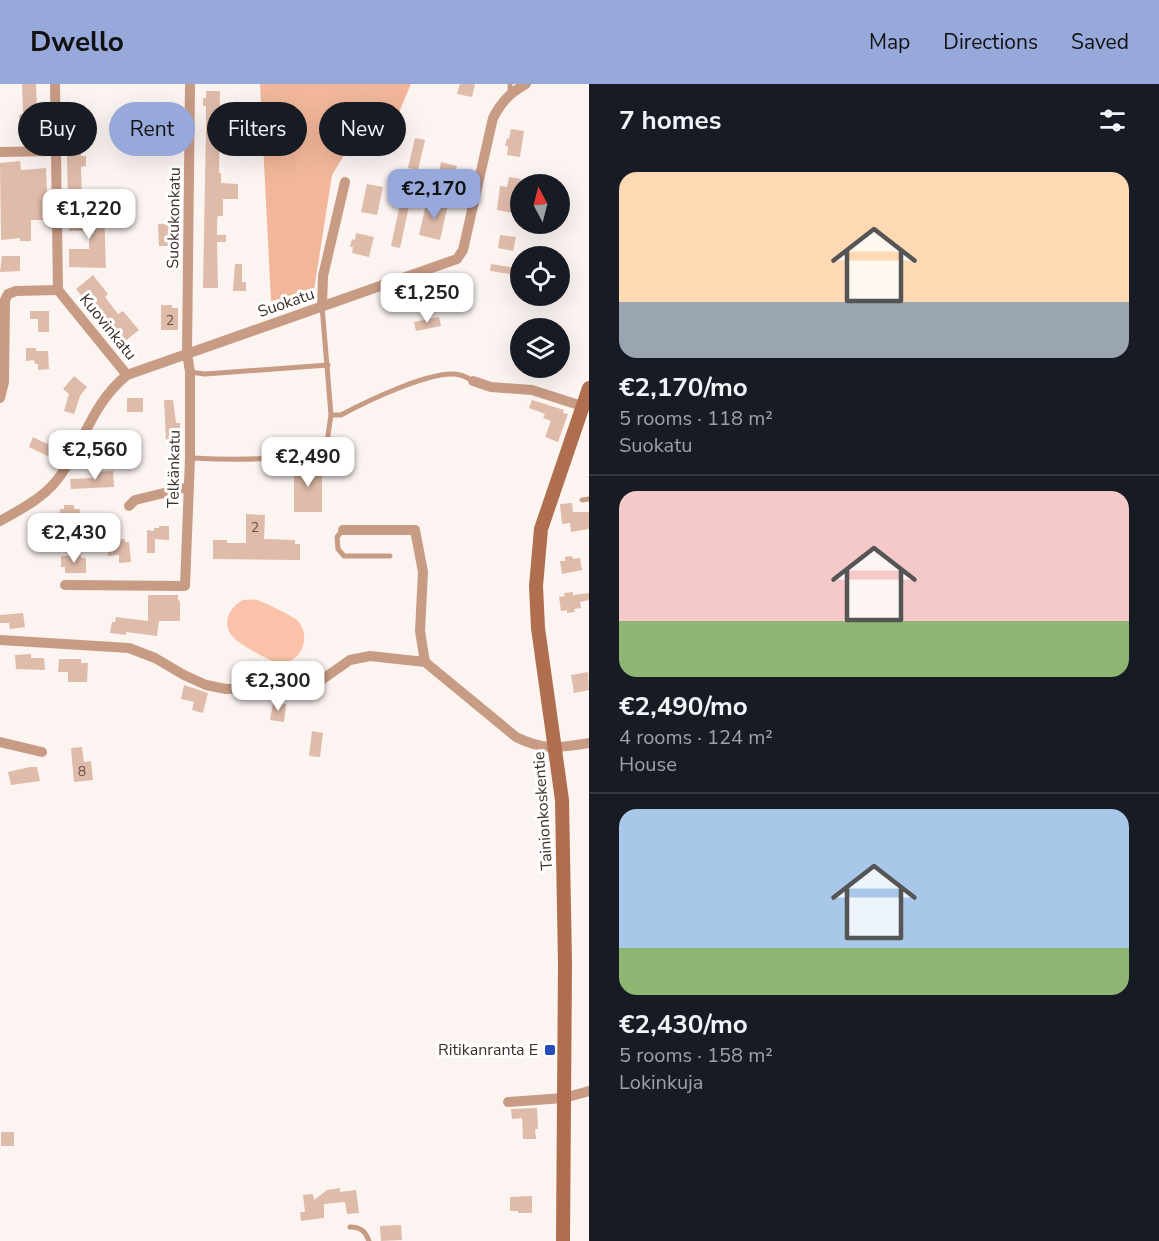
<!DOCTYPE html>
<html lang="en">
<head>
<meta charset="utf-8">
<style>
  body { margin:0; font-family:"Nunito Sans",sans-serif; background:#20242c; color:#f1f3f6; height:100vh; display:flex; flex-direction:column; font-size:22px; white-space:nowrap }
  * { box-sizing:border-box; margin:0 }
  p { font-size:20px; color:#9ea1a6 }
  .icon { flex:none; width:33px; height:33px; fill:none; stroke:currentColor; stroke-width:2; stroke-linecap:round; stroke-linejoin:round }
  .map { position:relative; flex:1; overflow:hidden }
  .details { display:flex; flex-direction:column; background:#171b24; width:570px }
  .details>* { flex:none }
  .banner { position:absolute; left:18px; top:18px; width:480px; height:54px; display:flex; gap:12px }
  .needle { width:39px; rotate:353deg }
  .controls { position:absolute; left:510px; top:90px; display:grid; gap:12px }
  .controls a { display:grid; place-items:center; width:60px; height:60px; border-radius:50%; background:#171b24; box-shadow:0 6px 24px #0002; font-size:30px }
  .price { position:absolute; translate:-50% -51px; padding:0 14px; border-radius:12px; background:#fff; color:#222; font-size:20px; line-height:39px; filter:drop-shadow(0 2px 3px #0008) }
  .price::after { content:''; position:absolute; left:50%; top:36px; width:18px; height:14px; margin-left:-9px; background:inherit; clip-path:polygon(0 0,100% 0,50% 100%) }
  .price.current { background:#97a8db; color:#111 }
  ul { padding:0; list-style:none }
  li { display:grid; align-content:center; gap:12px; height:318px; padding:0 30px }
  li+li { border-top:2px solid #363941 }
  li span { display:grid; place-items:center; height:186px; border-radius:18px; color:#555 }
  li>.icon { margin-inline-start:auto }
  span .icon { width:108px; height:108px; fill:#fffc; stroke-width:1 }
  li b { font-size:26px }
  h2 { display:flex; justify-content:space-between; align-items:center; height:72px; padding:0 30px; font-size:26px }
  .chip { padding:0 21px; border-radius:27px; background:#171b24; box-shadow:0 6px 24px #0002; font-size:21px; line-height:54px }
  .chip.current { background:#97a8db; color:#111 }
  header { display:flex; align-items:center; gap:36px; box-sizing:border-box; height:84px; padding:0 30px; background:#97a8db; color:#111 }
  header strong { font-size:28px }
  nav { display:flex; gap:33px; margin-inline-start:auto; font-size:21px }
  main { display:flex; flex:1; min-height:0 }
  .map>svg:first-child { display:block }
  .green { fill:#fac3a9 }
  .forest { fill:#f2b79a }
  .building { fill:#dfbbaa }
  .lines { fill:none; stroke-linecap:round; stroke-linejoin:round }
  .lane { stroke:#c89b85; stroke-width:5 }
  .street { stroke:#c89b85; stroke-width:10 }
  .secondary { stroke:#af6e4d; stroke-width:14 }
  .poi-dot { fill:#284cbb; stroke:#fff; stroke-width:2 }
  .labels { text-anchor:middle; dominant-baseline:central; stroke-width:6; stroke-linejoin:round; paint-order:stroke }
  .number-label { font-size:14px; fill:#665248 }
  .street-label { font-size:16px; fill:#3d2f28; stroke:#fff }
  .poi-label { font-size:16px; fill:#3d2f28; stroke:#fff; text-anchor:end }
</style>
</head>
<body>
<header>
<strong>Dwello</strong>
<nav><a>Map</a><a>Directions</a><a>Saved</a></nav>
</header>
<main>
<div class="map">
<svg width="589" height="1157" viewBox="0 0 589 1157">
  <rect width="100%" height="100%" fill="#fcf4f1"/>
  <path class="green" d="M 243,516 C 248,516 252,515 257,516 C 264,518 293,532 298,537 C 310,551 304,574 286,578 C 283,579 280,579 277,579 C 270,577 237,559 233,553 C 221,540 229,523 243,516 Z"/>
  <path class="forest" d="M 260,0 L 411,0 L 388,54 L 347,66 L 332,91 L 314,206 L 271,217 Z"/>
  <g class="building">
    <path d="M 22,0 L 36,0 L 38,55 L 23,56 L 23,44 L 20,44 L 19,31 L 23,30 Z"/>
    <path d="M 460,0 L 475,0 L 472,13 L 457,10 Z"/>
    <path d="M 206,7 L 220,7 L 219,89 L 221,89 L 221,99 L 238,100 L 238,115 L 223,115 L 223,132 L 218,132 L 217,136 L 217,151 L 226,151 L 226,158 L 217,158 L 218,204 L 203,204 L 206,43 L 206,22 L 203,22 L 203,14 L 206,14 Z"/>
    <path d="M 66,21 L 84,21 L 85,44 L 88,44 L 88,57 L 80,57 L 81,72 L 86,72 L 86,82 L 81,83 L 82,113 L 68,113 L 66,38 L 64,38 L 64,30 L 66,30 Z"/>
    <path d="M 511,45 L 524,47 L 520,73 L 507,71 L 508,62 L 505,62 L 507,54 L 509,55 Z"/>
    <path d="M 415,54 L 425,56 L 418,86 L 408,84 Z"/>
    <path d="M 20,77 L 21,86 L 46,84 L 48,136 L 31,136 L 31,157 L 20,157 L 20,154 L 1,156 L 0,79 Z"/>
    <path d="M 441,78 L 457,82 L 453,97 L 438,93 Z"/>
    <path d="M 509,93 L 521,95 L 520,103 L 517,102 L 512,129 L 497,126 L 500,102 L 507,103 Z"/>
    <path d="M 367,100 L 383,103 L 377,131 L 361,128 Z"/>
    <path d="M 402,111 L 411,113 L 400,164 L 391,162 Z"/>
    <path d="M 427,116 L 448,121 L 440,156 L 419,151 Z"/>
    <path d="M 104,126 L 106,184 L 69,183 L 69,165 L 89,165 L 89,147 L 69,147 L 68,130 L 88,130 L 88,127 Z"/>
    <path d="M 158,140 L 171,140 L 173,162 L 159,162 Z"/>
    <path d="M 356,149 L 374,153 L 369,173 L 352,169 L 353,163 L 350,163 L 352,155 L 355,156 Z"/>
    <path d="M 500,151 L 516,153 L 513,167 L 498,164 Z"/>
    <path d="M 2,172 L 20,172 L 20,187 L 0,188 Z"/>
    <path d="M 235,180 L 242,180 L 242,198 L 246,198 L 246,207 L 233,207 Z"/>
    <path d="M 491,180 L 517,184 L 516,191 L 490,187 Z"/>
    <path d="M 460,190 L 461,207 L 438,209 L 437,203 L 431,204 L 430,196 L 437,196 L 436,191 Z"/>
    <path d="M 93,191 L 108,210 L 105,213 L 118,230 L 123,227 L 139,246 L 124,258 L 102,230 L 99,233 L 76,205 Z"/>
    <path d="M 161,221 L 172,221 L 172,224 L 178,224 L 178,246 L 161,246 Z"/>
    <path d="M 30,227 L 49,227 L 49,248 L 38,248 L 38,235 L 30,235 Z"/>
    <path d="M 439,233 L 441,242 L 416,247 L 414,238 Z"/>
    <path d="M 26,264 L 36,264 L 36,267 L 48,267 L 49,285 L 38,286 L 38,280 L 35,280 L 34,276 L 26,277 Z"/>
    <path d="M 74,292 L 87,303 L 80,312 L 74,330 L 64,327 L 69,310 L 63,305 Z"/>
    <rect x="127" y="314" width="16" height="14"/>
    <path d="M 164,316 L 173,316 L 176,339 L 180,339 L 180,356 L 166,356 Z"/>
    <path d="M 532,316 L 564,326 L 563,329 L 568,330 L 558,358 L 545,353 L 551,337 L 543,334 L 545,330 L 529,324 Z"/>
    <path d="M 54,347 L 65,353 L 54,375 L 29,363 L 33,353 L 47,360 Z"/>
    <rect x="294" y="380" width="28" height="48"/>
    <path d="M 113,387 L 114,403 L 71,405 L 70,395 L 93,394 L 93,388 Z"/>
    <path d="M 572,419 L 573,428 L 589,428 L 589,445 L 571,448 L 570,439 L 562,440 L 560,420 Z"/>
    <path d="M 64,421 L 74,421 L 74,425 L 80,425 L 79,440 L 59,437 L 60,425 L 64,425 Z"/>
    <path d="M 246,430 L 265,431 L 264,455 L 295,456 L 295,460 L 300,460 L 300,476 L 213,475 L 213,456 L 227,456 L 227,459 L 246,459 Z"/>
    <path d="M 159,442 L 169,442 L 169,456 L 155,455 L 155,469 L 147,469 L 147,446 L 154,447 L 154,444 L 159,444 Z"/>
    <path d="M 125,455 L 125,458 L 129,458 L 131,478 L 119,479 L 119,471 L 108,472 L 108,456 Z"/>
    <path d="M 61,472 L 81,472 L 81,474 L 86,474 L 86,489 L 65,489 L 65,483 L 61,483 Z"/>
    <path d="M 572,472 L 573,475 L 580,474 L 582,486 L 562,490 L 560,477 L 565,477 L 565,473 Z"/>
    <path d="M 573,508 L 573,511 L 589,509 L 589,516 L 580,518 L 581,524 L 574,525 L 575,528 L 567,529 L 567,526 L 561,527 L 559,513 L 565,512 L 564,509 Z"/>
    <path d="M 148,511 L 178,511 L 178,516 L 180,517 L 180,537 L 159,537 L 157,552 L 126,548 L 126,551 L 110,549 L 112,538 L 115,538 L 116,533 L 148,537 Z"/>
    <path d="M 23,529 L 25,543 L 10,545 L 9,539 L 0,539 L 0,531 Z"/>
    <path d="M 31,570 L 31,574 L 44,574 L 45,586 L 16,585 L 15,571 Z"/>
    <path d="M 59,575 L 81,575 L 81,579 L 88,579 L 87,598 L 68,598 L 68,588 L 58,588 Z"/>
    <path d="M 588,588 L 589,606 L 574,609 L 571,591 Z"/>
    <path d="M 184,601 L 208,609 L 203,629 L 192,626 L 194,618 L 181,615 Z"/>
    <path d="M 273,618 L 286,620 L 284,638 L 270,636 Z"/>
    <path d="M 312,647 L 323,649 L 320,673 L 309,672 Z"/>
    <path d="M 82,663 L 84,678 L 91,677 L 93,696 L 74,698 L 71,664 Z"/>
    <path d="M 30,683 L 37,683 L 40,697 L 11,701 L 8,688 Z"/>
    <path d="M 537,1024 L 538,1045 L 535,1045 L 536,1055 L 523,1055 L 522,1034 L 512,1035 L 511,1025 Z"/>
    <rect x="1" y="1048" width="13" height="14"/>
    <path d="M 340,1104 L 340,1108 L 356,1106 L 359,1129 L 347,1130 L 345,1118 L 324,1120 L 324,1134 L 301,1137 L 300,1128 L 305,1128 L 303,1111 L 313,1110 L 314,1116 L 327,1106 Z"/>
    <path d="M 532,1112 L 532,1129 L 518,1129 L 518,1127 L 510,1127 L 510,1113 Z"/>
    <path d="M 401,1141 L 402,1156 L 381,1157 L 380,1142 Z"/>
  </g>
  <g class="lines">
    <g class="lane">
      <path d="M 510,10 L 510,0"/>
      <path d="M 409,192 L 421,212"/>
      <path d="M 190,288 L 205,290 L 328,281"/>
      <path d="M 331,331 L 341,331 C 365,318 435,284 460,291 C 465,292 469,295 473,297"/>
      <path d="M 190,374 C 233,376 289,379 327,358 L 331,331 L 322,222"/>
      <path d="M 582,416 L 589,415"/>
      <path d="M 343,446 L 337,453 L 338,465 L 344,472 L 390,472"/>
      <path d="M 350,1143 C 361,1143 365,1147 369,1157"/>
    </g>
    <g class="street">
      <path d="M 55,0 L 58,206 L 127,291"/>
      <path d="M 0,68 L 56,67"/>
      <path d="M 322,222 L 323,192 L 345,98"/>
      <path d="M 473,297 L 491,303 L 532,306 L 582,322"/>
      <path d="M 0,314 L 4,298 L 5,216 L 8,210 L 16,207 L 58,206"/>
      <path d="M 129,422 L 135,416 L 189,403"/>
      <path d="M 0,437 C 20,426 43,414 57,396 C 84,361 91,320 127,291 L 457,175 L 463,166 L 493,34 C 502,17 510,9 526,0"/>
      <path d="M 343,446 L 415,446 L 423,488 L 420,547 L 425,578"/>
      <path d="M 65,501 L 185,502 L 190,374 L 190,288 L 187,269 L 190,0"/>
      <path d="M 0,556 L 129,564 L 155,574 L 184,591 L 206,601 L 226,605 L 303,602 L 320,597 L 350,576 L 370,572 L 425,578 L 516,653 C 544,667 559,664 589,659"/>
      <path d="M 0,658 L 42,668"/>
      <path d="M 508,1018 L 564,1014 L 589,1007"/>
    </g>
    <path class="secondary" d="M 563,1157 L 565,879 L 562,716 L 538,544 L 536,502 L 541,445 L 589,304"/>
  </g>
  <rect class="poi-dot" x="544" y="960" width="12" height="12" rx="3"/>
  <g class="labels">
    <g class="number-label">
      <text x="170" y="236">2</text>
      <text x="255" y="443">2</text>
      <text x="82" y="687">8</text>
    </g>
    <g class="street-label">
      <text transform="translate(174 134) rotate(-89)">Suokukonkatu</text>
      <text transform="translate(286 219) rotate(-19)">Suokatu</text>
      <text transform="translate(108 243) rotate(51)">Kuovinkatu</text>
      <text transform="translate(174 385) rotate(-89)">Telkänkatu</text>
      <text transform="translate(543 727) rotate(-94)">Tainionkoskentie</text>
    </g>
    <g class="poi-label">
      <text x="538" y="966">Ritikanranta E</text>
    </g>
  </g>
</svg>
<div class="controls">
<a><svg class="needle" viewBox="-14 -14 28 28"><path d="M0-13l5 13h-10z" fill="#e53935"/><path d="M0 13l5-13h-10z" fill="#9ea1a6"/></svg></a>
<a><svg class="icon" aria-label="locate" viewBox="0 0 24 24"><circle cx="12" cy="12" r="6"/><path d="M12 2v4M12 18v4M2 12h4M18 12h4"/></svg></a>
<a><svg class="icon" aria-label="layers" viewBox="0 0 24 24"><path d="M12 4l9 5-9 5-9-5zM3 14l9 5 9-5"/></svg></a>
</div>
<b class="price current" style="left:434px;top:136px">€2,170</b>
<b class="price" style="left:89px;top:156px">€1,220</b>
<b class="price" style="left:427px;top:240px">€1,250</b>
<b class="price" style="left:95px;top:397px">€2,560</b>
<b class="price" style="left:308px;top:404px">€2,490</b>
<b class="price" style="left:74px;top:480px">€2,430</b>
<b class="price" style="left:278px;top:628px">€2,300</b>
<div class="banner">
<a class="chip">Buy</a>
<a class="chip current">Rent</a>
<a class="chip">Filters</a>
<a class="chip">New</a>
</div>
</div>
<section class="details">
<h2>7 homes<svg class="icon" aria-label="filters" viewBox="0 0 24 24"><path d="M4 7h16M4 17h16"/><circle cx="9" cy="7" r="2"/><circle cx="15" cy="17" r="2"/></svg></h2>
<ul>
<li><span style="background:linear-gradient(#ffd9b3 70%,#9aa5b1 0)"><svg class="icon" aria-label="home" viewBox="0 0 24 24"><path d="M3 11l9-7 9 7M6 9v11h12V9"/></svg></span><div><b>€2,170/mo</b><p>5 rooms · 118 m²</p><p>Suokatu</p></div></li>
<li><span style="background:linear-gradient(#f6c9c9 70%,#8fb573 0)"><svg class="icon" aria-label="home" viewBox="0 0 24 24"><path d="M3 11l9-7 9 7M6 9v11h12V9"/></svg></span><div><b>€2,490/mo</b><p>4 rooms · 124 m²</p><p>House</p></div></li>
<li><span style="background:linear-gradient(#a9c7e8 75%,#8fb573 0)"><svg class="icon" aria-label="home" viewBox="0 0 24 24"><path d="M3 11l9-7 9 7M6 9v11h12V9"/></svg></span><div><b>€2,430/mo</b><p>5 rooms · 158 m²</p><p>Lokinkuja</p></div></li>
</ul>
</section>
</main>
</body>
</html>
